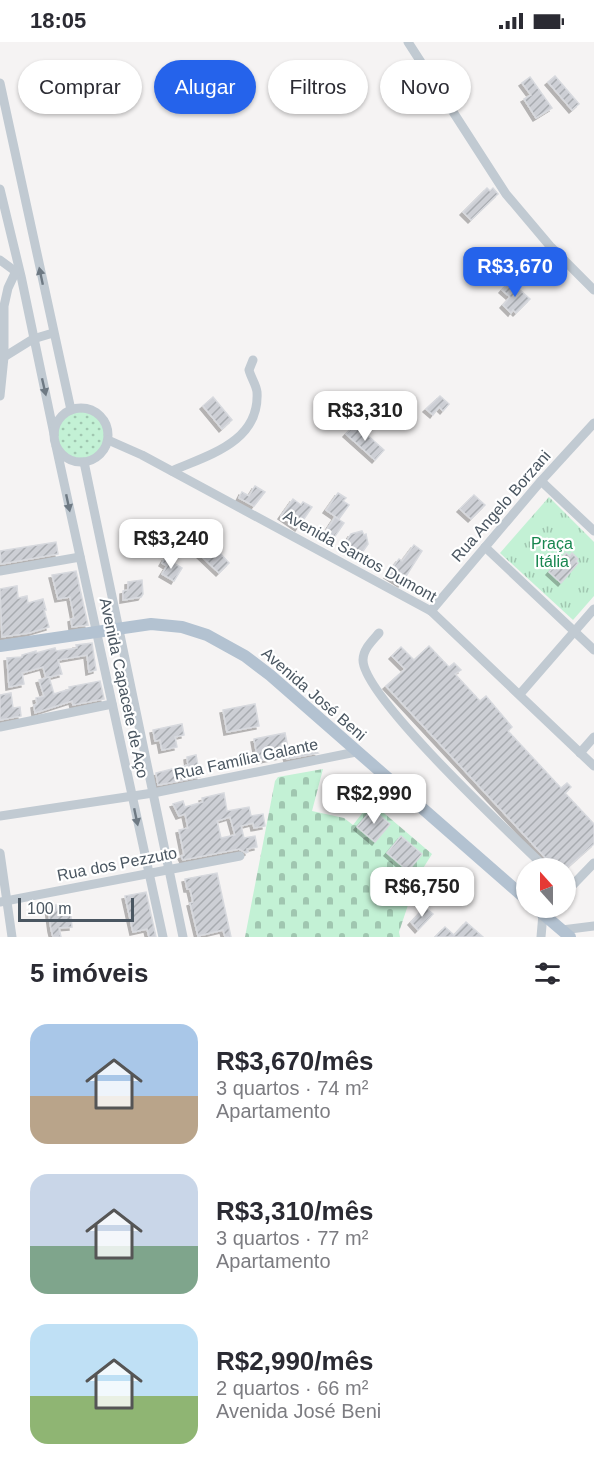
<!DOCTYPE html>
<html lang="pt">
<head>
<meta charset="utf-8">
<style>
  body { margin:0; font-family:Helvetica,sans-serif; background:#f2f2f3; color:#2b2b33; height:100vh; display:flex; flex-direction:column; font-size:22px; white-space:nowrap }
  * { box-sizing:border-box; margin:0 }
  p { font-size:20px; color:#7c7c81 }
  .icon { flex:none; width:33px; height:33px; fill:none; stroke:currentColor; stroke-width:2; stroke-linecap:round; stroke-linejoin:round }
  .map { position:relative; height:895px; overflow:hidden }
  .panel { display:flex; flex-direction:column; background:#fff; flex:1 }
  .panel>* { flex:none }
  .hud { position:absolute; left:18px; top:18px; width:558px; height:54px; display:flex; gap:12px }
  .needle { width:39px; rotate:339deg }
  .buttons { position:absolute; left:516px; top:816px; display:grid; gap:12px }
  .buttons a { display:grid; place-items:center; width:60px; height:60px; border-radius:50%; background:#fff; box-shadow:0 2px 4px #0004; font-size:30px }
  .scale { position:absolute; left:18px; bottom:15px; width:116px; box-sizing:border-box; padding-left:6px; border:3px solid #4a5661; border-top:0; font-size:16px; line-height:21px; white-space:nowrap; color:#4a5661; -webkit-text-stroke:4px #fff; paint-order:stroke }
  .price { position:absolute; translate:-50% -51px; padding:0 14px; border-radius:12px; background:#fff; color:#222; font-size:20px; line-height:39px; filter:drop-shadow(0 2px 3px #0008) }
  .price::after { content:''; position:absolute; left:50%; top:36px; width:18px; height:14px; margin-left:-9px; background:inherit; clip-path:polygon(0 0,100% 0,50% 100%) }
  .price.active { background:#2563eb; color:#fff }
  ul { padding:0; list-style:none }
  li { display:flex; align-items:center; gap:18px; height:150px; padding:0 30px }
  li span { display:grid; place-items:center; flex:none; width:168px; height:120px; border-radius:18px; color:#555 }
  li>.icon { margin-inline-start:auto }
  span .icon { width:72px; height:72px; fill:#fffc; stroke-width:1 }
  li b { font-size:26px }
  h2 { display:flex; justify-content:space-between; align-items:center; height:72px; padding:0 30px; font-size:26px }
  .pill { padding:0 21px; border-radius:27px; background:#fff; box-shadow:0 2px 4px #0004; font-size:21px; line-height:54px }
  .pill.active { background:#2563eb; color:#fff }
  .status { display:flex; justify-content:space-between; align-items:center; height:42px; padding:0 30px; background:#fff; direction:ltr }
  .status svg { height:16px; fill:currentColor }
  .map>svg:first-child { display:block }
  .grass { fill:url(#grass-dots) }
  .cemetery { fill:url(#cemetery-stones) }
  .park { fill:url(#park-tufts) }
  .building { fill:url(#building-hatch); stroke:#d7d9de; stroke-width:1.5; fill-rule:evenodd; filter:url(#shadow) }
  .lines { fill:none; stroke-linecap:round; stroke-linejoin:round }
  .minor { stroke:#c1cad2; stroke-width:9 }
  .major { stroke:#b3c2d1; stroke-width:12 }
  .oneway { fill:#6e7983 }
  .labels { text-anchor:middle; dominant-baseline:central; stroke-width:4.5; stroke-linejoin:round; paint-order:stroke }
  .street-label { font-size:16px; fill:#4a5661; stroke:#fff }
  .park-label { font-size:16px; fill:#17864f; stroke:#fff }
</style>
</head>
<body>
<div class="status"><b>18:05</b><svg viewBox="0 0 49 12"><path d="M0 12V9h3v3zM5 12V6h3v6zM10 12V3h3v9zM15 12V0h3v12zM26 1h20v11H26zM47 4h2v5h-2z"/></svg></div>
<div class="map">
<svg width="594" height="895" viewBox="0 0 594 895">
  <defs>
    <pattern id="grass-dots" width="8" height="8" patternUnits="userSpaceOnUse" patternTransform="scale(1.5)"><rect width="8" height="8" fill="#c3f1d5"/><path d="M2 2h.1M6 6h.1" fill="none" stroke="#a0c6b0" stroke-width="1.8" stroke-linecap="round"/></pattern>
    <pattern id="cemetery-stones" width="16" height="16" patternUnits="userSpaceOnUse" patternTransform="scale(1.5)"><rect width="16" height="16" fill="#c3f1d5"/><path d="M2 7V4a2 2 0 0 1 4 0v3zM10 15v-3a2 2 0 0 1 4 0v3z" fill="#a0c6b0"/></pattern>
    <pattern id="park-tufts" width="24" height="20" patternUnits="userSpaceOnUse" patternTransform="scale(1.5)"><rect width="24" height="20" fill="#c3f1d5"/><path d="M3 7l-1-3M5 7V3M7 7l1-3M15 17l-1-3M17 17v-4M19 17l1-3" fill="none" stroke="#a0c6b0"/></pattern>
    <pattern id="building-hatch" width="6" height="6" patternUnits="userSpaceOnUse" patternTransform="scale(1.5)"><rect width="6" height="6" fill="#cdcfd5"/><path d="M-1 1l2-2M0 6l6-6M5 7l2-2" fill="none" stroke="#a8abb0"/></pattern>
    <filter id="shadow"><feDropShadow dx="-3" dy="3" stdDeviation="0" flood-color="#0004"/></filter>
  </defs>
  <rect width="100%" height="100%" fill="#f5f3f3"/>
  <circle class="grass" cx="81" cy="393" r="24"/>
  <path class="cemetery" d="M 323,727 L 312,769 L 344,776 L 353,783 L 371,760 L 432,812 L 417,836 L 399,890 L 400,895 L 245,895 L 275,739 L 278,735 Z"/>
  <path class="park" d="M 549,455 L 594,500 L 594,554 L 573,578 L 500,511 Z"/>
  <g class="building">
    <path d="M 555,34 L 579,62 L 572,68 L 548,40 Z"/>
    <path d="M 530,35 L 552,66 L 536,76 L 524,57 L 531,53 L 522,41 Z"/>
    <path d="M 487,146 L 490,149 L 493,146 L 498,152 L 471,178 L 463,170 Z"/>
    <path d="M 510,239 L 530,257 L 516,271 L 513,268 L 511,271 L 503,263 L 510,255 L 502,248 Z"/>
    <path d="M 440,354 L 449,362 L 443,369 L 439,365 L 433,373 L 426,367 Z"/>
    <path d="M 213,355 L 232,378 L 222,387 L 203,364 Z"/>
    <path d="M 355,382 L 384,408 L 375,418 L 346,392 Z"/>
    <path d="M 255,444 L 265,450 L 254,464 L 239,456 L 242,450 L 249,454 Z"/>
    <path d="M 338,451 L 346,456 L 343,459 L 349,463 L 339,477 L 326,468 Z"/>
    <path d="M 474,453 L 485,463 L 471,477 L 460,467 Z"/>
    <path d="M 293,457 L 301,463 L 303,460 L 312,465 L 298,486 L 281,474 Z"/>
    <path d="M 335,475 L 344,481 L 331,500 L 322,495 Z"/>
    <path d="M 362,489 L 364,493 L 366,492 L 368,502 L 359,515 L 343,505 L 351,492 Z"/>
    <path d="M 209,499 L 229,521 L 219,531 L 198,511 Z"/>
    <path d="M 56,500 L 58,512 L 1,522 L 0,509 Z"/>
    <path d="M 414,503 L 422,509 L 401,542 L 387,533 L 399,517 L 402,519 Z"/>
    <path d="M 566,511 L 570,514 L 572,511 L 578,517 L 576,519 L 578,521 L 561,541 L 549,530 Z"/>
    <path d="M 165,516 L 182,526 L 174,539 L 162,532 L 167,524 L 162,521 Z"/>
    <path d="M 76,529 L 88,583 L 72,585 L 71,577 L 74,576 L 70,555 L 58,557 L 52,533 Z"/>
    <path d="M 142,538 L 143,552 L 141,555 L 123,558 L 123,549 L 128,548 L 128,540 Z"/>
    <path d="M 17,544 L 18,556 L 27,554 L 28,561 L 43,557 L 46,568 L 44,568 L 49,585 L 29,591 L 2,595 L 0,547 Z"/>
    <path d="M 92,601 L 96,628 L 89,630 L 87,613 L 58,618 L 62,632 L 46,636 L 43,625 L 22,631 L 24,642 L 9,645 L 7,616 L 22,615 L 22,613 L 36,609 L 36,611 L 55,606 L 56,609 L 77,606 L 76,603 Z"/>
    <path d="M 429,604 L 449,625 L 454,621 L 461,628 L 455,632 L 480,659 L 486,654 L 512,685 L 508,689 L 561,746 L 567,741 L 571,745 L 565,751 L 594,782 L 594,802 L 567,826 L 555,826 L 386,644 L 405,627 L 392,614 L 401,605 L 414,618 Z"/>
    <path d="M 49,635 L 54,652 L 70,647 L 69,645 L 100,639 L 104,657 L 73,663 L 72,659 L 35,671 L 34,663 L 37,662 L 36,656 L 44,654 L 39,638 Z"/>
    <path d="M 11,651 L 13,666 L 20,665 L 21,674 L 0,678 L 0,653 Z"/>
    <path d="M 255,662 L 259,684 L 227,690 L 223,668 Z"/>
    <path d="M 182,682 L 184,693 L 175,695 L 177,705 L 162,708 L 160,698 L 155,699 L 153,688 Z"/>
    <path d="M 285,691 L 289,711 L 312,706 L 318,711 L 287,717 L 286,713 L 258,719 L 254,697 Z"/>
    <path d="M 196,713 L 200,735 L 158,743 L 156,731 L 188,723 L 187,715 Z"/>
    <path d="M 346,744 L 351,744 L 354,750 L 340,767 L 332,760 Z"/>
    <path d="M 224,751 L 227,769 L 249,765 L 251,774 L 263,772 L 265,784 L 254,786 L 253,781 L 241,784 L 244,796 L 255,794 L 257,805 L 247,807 L 248,810 L 246,811 L 239,807 L 183,818 L 181,814 L 184,813 L 179,788 L 188,786 L 185,772 L 179,774 L 173,762 L 183,759 L 185,765 L 203,760 L 202,756 ZM 230,775 L 235,793 L 221,796 L 217,779 Z"/>
    <path d="M 372,767 L 390,782 L 375,800 L 357,785 Z"/>
    <path d="M 401,794 L 422,812 L 408,829 L 387,811 Z"/>
    <path d="M 217,831 L 231,895 L 225,895 L 223,888 L 198,894 L 190,861 L 193,860 L 190,847 L 187,847 L 185,837 Z"/>
    <path d="M 146,850 L 156,895 L 149,895 L 147,887 L 133,890 L 125,854 Z"/>
    <path d="M 56,863 L 57,867 L 70,866 L 72,885 L 59,886 L 61,895 L 53,895 L 51,887 L 48,865 Z"/>
    <path d="M 425,865 L 433,872 L 418,888 L 411,880 Z"/>
    <path d="M 466,880 L 483,895 L 435,895 L 445,885 L 454,893 Z"/>
  </g>
  <g class="lines">
    <g class="minor">
      <path d="M 408,0 L 506,152 L 550,204 L 594,248"/>
      <path d="M 0,41 L 71,368"/>
      <path d="M 0,147 L 21,234 L 54,392"/>
      <path d="M 0,218 L 19,232"/>
      <path d="M 4,315 L 33,297 L 53,291"/>
      <path d="M 0,354 L 4,315 L 4,264 L 8,246 L 16,229"/>
      <circle cx="81" cy="393" r="27"/>
      <path d="M 108,398 L 142,413 L 431,569 L 594,724"/>
      <path d="M 56,404 L 163,895"/>
      <path d="M 84,420 L 183,895"/>
      <path d="M 172,429 C 208,413 260,400 257,350 C 256,342 251,336 249,328 L 253,318"/>
      <path d="M 541,439 L 594,489"/>
      <path d="M 485,505 L 594,608"/>
      <path d="M 0,529 L 80,515"/>
      <path d="M 431,569 L 541,439 L 594,381"/>
      <path d="M 379,591 C 373,598 363,607 363,618 C 363,655 513,794 546,826"/>
      <path d="M 520,652 L 594,567"/>
      <path d="M 0,685 L 112,662"/>
      <path d="M 580,711 L 594,695"/>
      <path d="M 0,774 L 153,751 L 356,710"/>
      <path d="M 0,811 L 12,895"/>
      <path d="M 566,850 L 594,821"/>
      <path d="M 0,860 L 240,814"/>
      <path d="M 562,888 L 594,884"/>
      <path d="M 541,895 L 543,872 L 549,866"/>
    </g>
    <g class="major">
      <path d="M 0,604 L 151,582 L 182,585 L 207,593 L 245,614 L 270,633 L 526,857"/>
      <path d="M 536,866 L 570,895"/>
    </g>
  </g>
  <defs><path id="oneway-solid" d="M-6-.8H1V-3.2L6.5 0L1 3.2V.8H-6Z" transform="scale(1.5)"/></defs>
  <g class="oneway">
    <use href="#oneway-solid" transform="translate(41 234) rotate(-102)"/>
    <use href="#oneway-solid" transform="translate(44 345) rotate(77)"/>
    <use href="#oneway-solid" transform="translate(68 461) rotate(78)"/>
    <use href="#oneway-solid" transform="translate(136 775) rotate(78)"/>
  </g>
  <g class="labels">
    <g class="street-label">
      <text transform="translate(501 464) rotate(-49)">Rua Angelo Borzani</text>
      <text transform="translate(360 514) rotate(29)">Avenida Santos Dumont</text>
      <text transform="translate(124 646) rotate(78)">Avenida Capacete de Aço</text>
      <text transform="translate(314 652) rotate(41)">Avenida José Beni</text>
      <text transform="translate(246 717) rotate(-12)">Rua Família Galante</text>
      <text transform="translate(117 822) rotate(-11)">Rua dos Pezzuto</text>
    </g>
    <g class="park-label">
      <text x="552" y="501">Praça<tspan x="552" dy="18">Itália</tspan></text>
    </g>
  </g>
</svg>
<div class="buttons">
<a><svg class="needle" viewBox="-14 -14 28 28"><path d="M0-13l5 13h-10z" fill="#e53935"/><path d="M0 13l5-13h-10z" fill="#7c7c81"/></svg></a>
</div>
<div class="scale">100 m</div>
<b class="price active" style="left:515px;top:256px">R$3,670</b>
<b class="price" style="left:365px;top:400px">R$3,310</b>
<b class="price" style="left:171px;top:528px">R$3,240</b>
<b class="price" style="left:374px;top:783px">R$2,990</b>
<b class="price" style="left:422px;top:876px">R$6,750</b>
<div class="hud">
<a class="pill">Comprar</a>
<a class="pill active">Alugar</a>
<a class="pill">Filtros</a>
<a class="pill">Novo</a>
</div>
</div>
<section class="panel">
<h2>5 imóveis<svg class="icon" aria-label="filters" viewBox="0 0 24 24"><path d="M4 7h16M4 17h16"/><circle cx="9" cy="7" r="2"/><circle cx="15" cy="17" r="2"/></svg></h2>
<ul>
<li><span style="background:linear-gradient(#a9c7e8 60%,#b9a48a 0)"><svg class="icon" aria-label="home" viewBox="0 0 24 24"><path d="M3 11l9-7 9 7M6 9v11h12V9"/></svg></span><div><b>R$3,670/mês</b><p>3 quartos · 74 m²</p><p>Apartamento</p></div></li>
<li><span style="background:linear-gradient(#c9d6e8 60%,#7fa58c 0)"><svg class="icon" aria-label="home" viewBox="0 0 24 24"><path d="M3 11l9-7 9 7M6 9v11h12V9"/></svg></span><div><b>R$3,310/mês</b><p>3 quartos · 77 m²</p><p>Apartamento</p></div></li>
<li><span style="background:linear-gradient(#bfe0f5 60%,#8fb573 0)"><svg class="icon" aria-label="home" viewBox="0 0 24 24"><path d="M3 11l9-7 9 7M6 9v11h12V9"/></svg></span><div><b>R$2,990/mês</b><p>2 quartos · 66 m²</p><p>Avenida José Beni</p></div></li>
</ul>
</section>
</body>
</html>
